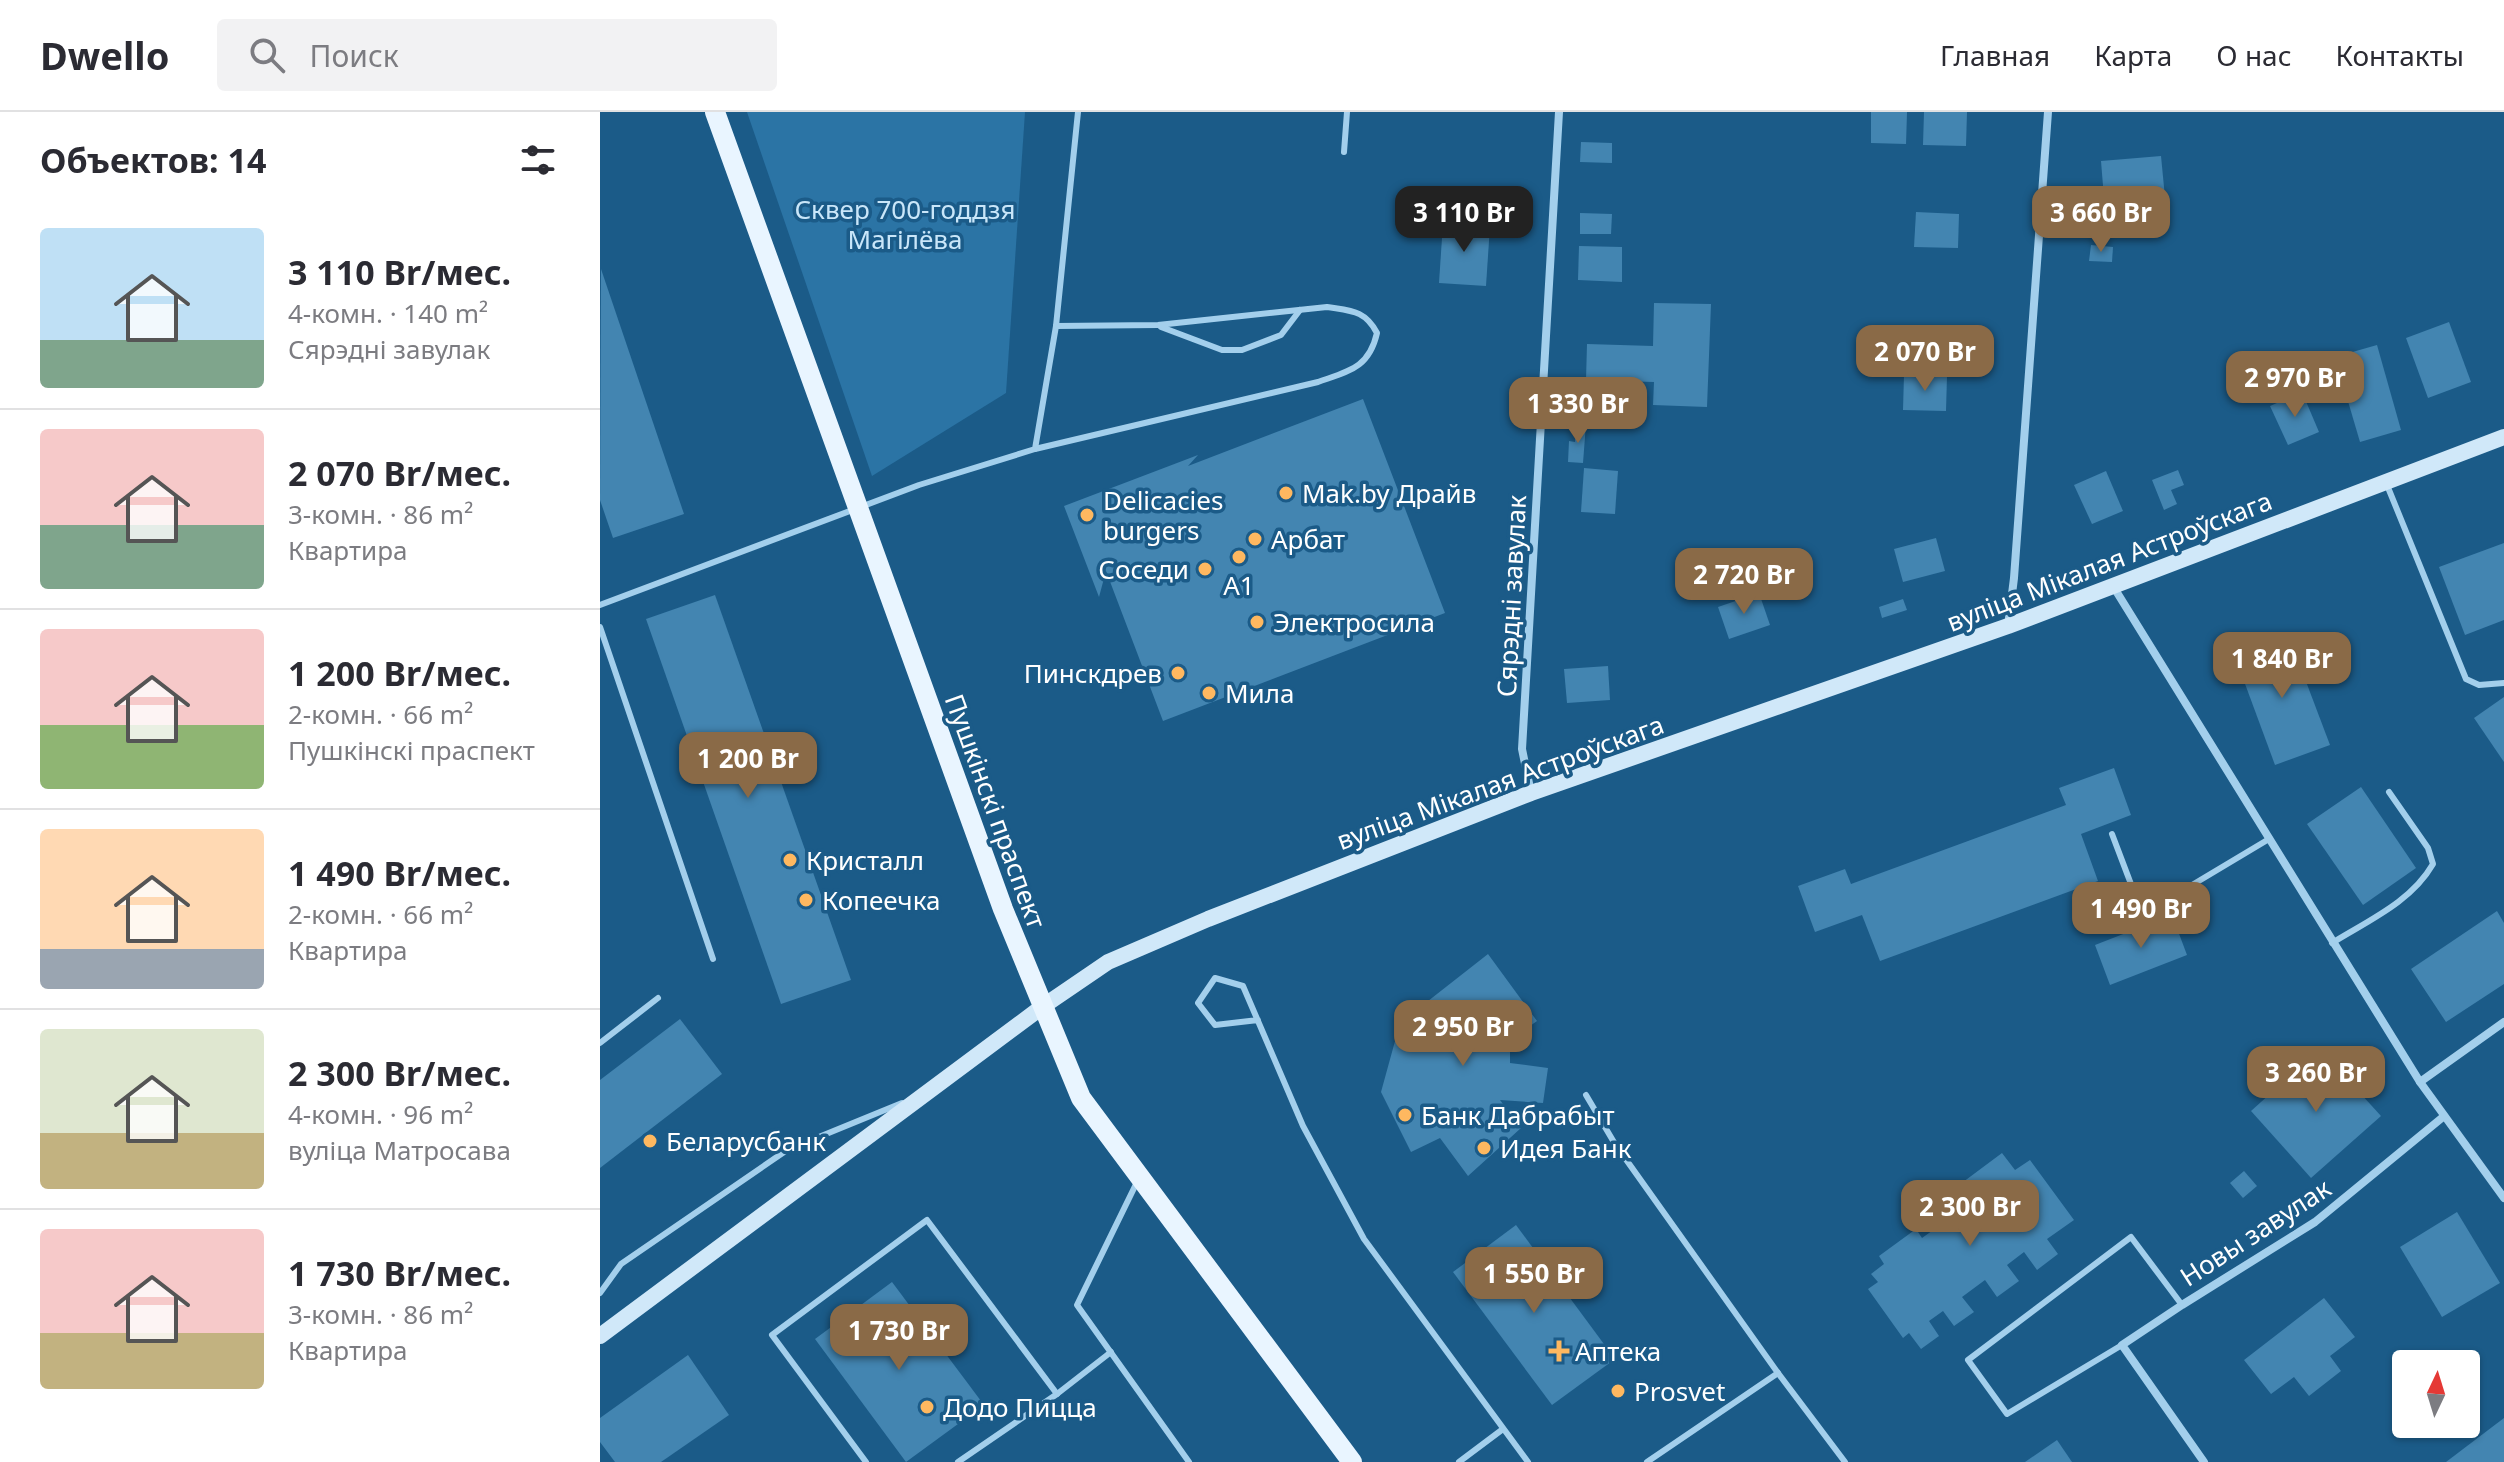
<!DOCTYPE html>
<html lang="ru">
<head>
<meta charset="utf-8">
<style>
  body { margin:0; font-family:"Noto Sans",sans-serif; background:#f2f2f3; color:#2b2b33; height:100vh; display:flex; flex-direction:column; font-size:30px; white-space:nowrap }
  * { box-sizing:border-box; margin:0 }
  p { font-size:26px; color:#7c7c81 }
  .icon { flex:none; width:44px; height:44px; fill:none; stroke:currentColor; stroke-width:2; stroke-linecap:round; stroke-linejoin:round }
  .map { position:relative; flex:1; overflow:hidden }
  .panel { display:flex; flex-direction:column; background:#fff; width:600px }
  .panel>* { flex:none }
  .needle { width:52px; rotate:4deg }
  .buttons { position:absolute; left:1792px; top:1238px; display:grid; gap:16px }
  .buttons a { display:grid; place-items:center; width:88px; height:88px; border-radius:8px; background:#fff; box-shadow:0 2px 6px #0004; font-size:40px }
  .price { position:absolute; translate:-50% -68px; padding:0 18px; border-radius:16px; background:#8a6a47; color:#fff; font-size:26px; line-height:52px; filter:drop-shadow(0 2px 4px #0008) }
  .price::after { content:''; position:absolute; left:50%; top:48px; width:24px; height:18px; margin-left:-12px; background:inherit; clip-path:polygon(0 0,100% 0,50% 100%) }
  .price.on { background:#222; color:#fff }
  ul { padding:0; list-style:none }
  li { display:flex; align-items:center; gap:24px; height:200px; padding:0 40px }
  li+li { border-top:2px solid #e1e1e2 }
  li span { display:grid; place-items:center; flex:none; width:224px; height:160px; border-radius:8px; color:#555 }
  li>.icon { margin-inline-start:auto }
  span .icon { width:96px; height:96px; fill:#fffc; stroke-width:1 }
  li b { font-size:34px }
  h2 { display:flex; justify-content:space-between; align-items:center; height:96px; padding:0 40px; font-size:34px }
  header { display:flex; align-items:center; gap:48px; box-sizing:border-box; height:112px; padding:0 40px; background:#fff; border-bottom:2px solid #e1e1e2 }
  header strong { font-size:38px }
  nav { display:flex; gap:44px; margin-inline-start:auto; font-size:28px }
  .search { width:560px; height:72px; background:#f2f2f3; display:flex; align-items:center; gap:20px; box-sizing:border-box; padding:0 28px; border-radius:8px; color:#7c7c81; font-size:30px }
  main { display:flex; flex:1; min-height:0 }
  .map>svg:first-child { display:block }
  .green { fill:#2b74a5 }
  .building { fill:#4385b1 }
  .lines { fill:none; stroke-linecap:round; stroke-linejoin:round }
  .service { stroke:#a3cfec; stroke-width:6 }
  .minor { stroke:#a3cfec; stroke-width:8 }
  .secondary { stroke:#d0e8f9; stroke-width:16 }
  .primary { stroke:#e9f5ff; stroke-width:20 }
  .poi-dot { fill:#feb860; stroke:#1b5b88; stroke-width:3 }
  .labels { text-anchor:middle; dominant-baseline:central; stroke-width:7; stroke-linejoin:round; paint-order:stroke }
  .park-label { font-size:26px; fill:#c9e6f9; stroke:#1b5b88 }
  .poi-label { font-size:26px; fill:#fff; stroke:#1b5b88; text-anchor:start }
  .street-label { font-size:26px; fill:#fff; stroke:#1b5b88 }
</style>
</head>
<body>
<header>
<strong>Dwello</strong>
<div class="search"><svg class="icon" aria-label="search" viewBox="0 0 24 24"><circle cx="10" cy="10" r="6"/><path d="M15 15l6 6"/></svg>Поиск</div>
<nav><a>Главная</a><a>Карта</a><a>О нас</a><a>Контакты</a></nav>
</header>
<main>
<section class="panel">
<h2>Объектов: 14<svg class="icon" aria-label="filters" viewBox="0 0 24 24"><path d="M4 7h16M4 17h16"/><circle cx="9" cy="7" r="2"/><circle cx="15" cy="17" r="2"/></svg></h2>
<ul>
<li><span style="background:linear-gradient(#bfe0f5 70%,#7fa58c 0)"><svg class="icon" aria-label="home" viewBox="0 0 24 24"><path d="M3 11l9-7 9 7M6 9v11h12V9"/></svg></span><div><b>3 110 Br/мес.</b><p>4-комн. · 140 m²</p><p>Сярэдні завулак</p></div></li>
<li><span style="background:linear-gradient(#f6c9c9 60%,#7fa58c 0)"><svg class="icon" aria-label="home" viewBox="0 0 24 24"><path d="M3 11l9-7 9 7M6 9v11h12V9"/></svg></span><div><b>2 070 Br/мес.</b><p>3-комн. · 86 m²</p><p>Квартира</p></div></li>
<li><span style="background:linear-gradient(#f6c9c9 60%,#8fb573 0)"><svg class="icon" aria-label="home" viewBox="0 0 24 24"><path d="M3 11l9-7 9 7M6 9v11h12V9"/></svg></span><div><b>1 200 Br/мес.</b><p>2-комн. · 66 m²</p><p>Пушкінскі праспект</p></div></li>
<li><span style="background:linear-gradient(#ffd9b3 75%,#9aa5b1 0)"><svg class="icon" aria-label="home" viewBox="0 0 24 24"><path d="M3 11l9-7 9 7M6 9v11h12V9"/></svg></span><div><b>1 490 Br/мес.</b><p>2-комн. · 66 m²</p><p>Квартира</p></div></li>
<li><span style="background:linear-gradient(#dfe7d0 65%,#c2b280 0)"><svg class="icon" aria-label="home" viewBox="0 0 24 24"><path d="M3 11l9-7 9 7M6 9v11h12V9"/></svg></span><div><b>2 300 Br/мес.</b><p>4-комн. · 96 m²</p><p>вуліца Матросава</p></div></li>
<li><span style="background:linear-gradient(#f6c9c9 65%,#c2b280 0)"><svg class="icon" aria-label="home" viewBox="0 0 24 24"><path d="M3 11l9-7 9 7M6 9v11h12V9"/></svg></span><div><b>1 730 Br/мес.</b><p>3-комн. · 86 m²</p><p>Квартира</p></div></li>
</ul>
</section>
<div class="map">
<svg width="1904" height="1350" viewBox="0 0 1904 1350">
  <rect width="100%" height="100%" fill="#1b5b88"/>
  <path class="green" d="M 147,0 L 425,0 L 406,281 L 272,364 Z"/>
  <g class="building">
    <path d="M 1271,0 L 1307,0 L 1306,32 L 1271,31 Z"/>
    <path d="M 1324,0 L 1367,0 L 1366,34 L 1323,33 Z"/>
    <path d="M 981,30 L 1012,31 L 1012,51 L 980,50 Z"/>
    <path d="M 1561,44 L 1567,106 L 1506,111 L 1501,49 Z"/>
    <path d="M 1316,100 L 1359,102 L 1358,136 L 1314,135 Z"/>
    <path d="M 980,101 L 1012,102 L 1011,122 L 980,122 Z"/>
    <path d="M 843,111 L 890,114 L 886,174 L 839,171 Z"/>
    <path d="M 1491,133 L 1513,135 L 1512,150 L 1489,149 Z"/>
    <path d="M 979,134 L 1022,135 L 1022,170 L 978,168 Z"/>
    <path d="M 1,157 L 84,402 L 13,426 L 0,388 Z"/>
    <path d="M 1054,191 L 1111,192 L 1107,295 L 1053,293 L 1054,270 L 986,268 L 987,232 L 1053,234 Z"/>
    <path d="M 1849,210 L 1871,270 L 1828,286 L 1806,226 Z"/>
    <path d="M 1777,233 L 1801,318 L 1760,330 L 1735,245 Z"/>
    <path d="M 1304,263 L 1347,264 L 1346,299 L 1303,298 Z"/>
    <path d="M 1702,280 L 1719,320 L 1688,333 L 1670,294 Z"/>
    <path d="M 763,287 L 845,501 L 563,609 L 506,459 L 499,485 L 464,394 L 598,343 L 588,354 Z"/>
    <path d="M 976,311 L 986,312 L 983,351 L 968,350 L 969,329 L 975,330 Z"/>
    <path d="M 984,356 L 1018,359 L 1015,402 L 981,400 Z"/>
    <path d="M 1578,358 L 1584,373 L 1571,378 L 1577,392 L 1564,398 L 1552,368 Z"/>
    <path d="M 1506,359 L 1523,399 L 1492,412 L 1474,373 Z"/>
    <path d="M 1336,426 L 1345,459 L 1303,470 L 1294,437 Z"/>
    <path d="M 1904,431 L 1904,508 L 1865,523 L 1839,455 Z"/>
    <path d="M 1159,481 L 1170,513 L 1129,527 L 1118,495 Z"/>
    <path d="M 115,483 L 251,868 L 181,892 L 46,507 Z"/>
    <path d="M 1303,487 L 1307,498 L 1282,506 L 1279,495 Z"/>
    <path d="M 1688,522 L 1730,633 L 1675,653 L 1634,542 Z"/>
    <path d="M 1008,554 L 1010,588 L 967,591 L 964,557 Z"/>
    <path d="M 1904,585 L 1904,650 L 1874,606 Z"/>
    <path d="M 1514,656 L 1531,703 L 1481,722 L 1498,769 L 1280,849 L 1262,803 L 1215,820 L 1198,774 L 1245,757 L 1251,772 L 1466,693 L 1459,676 Z"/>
    <path d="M 1761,675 L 1816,756 L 1763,793 L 1707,712 Z"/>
    <path d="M 1897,799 L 1904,811 L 1904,872 L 1846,910 L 1811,857 Z"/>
    <path d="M 1572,803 L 1587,843 L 1510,873 L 1495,833 Z"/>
    <path d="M 888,842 L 937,909 L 910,928 L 910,951 L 948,956 L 943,991 L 900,988 L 921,1016 L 868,1064 L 840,1026 L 811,1040 L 781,980 L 800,911 Z"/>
    <path d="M 80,907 L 122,962 L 0,1056 L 0,968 Z"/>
    <path d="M 1720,937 L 1781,1004 L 1711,1066 L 1651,999 Z"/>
    <path d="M 1402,1041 L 1415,1058 L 1430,1048 L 1474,1108 L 1447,1127 L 1458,1142 L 1437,1158 L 1424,1140 L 1407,1153 L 1419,1169 L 1397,1185 L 1385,1168 L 1362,1185 L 1374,1200 L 1354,1214 L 1343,1199 L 1329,1209 L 1339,1224 L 1321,1237 L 1309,1221 L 1303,1226 L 1268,1177 L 1278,1170 L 1271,1162 L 1284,1152 L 1279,1144 L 1316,1117 L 1322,1126 L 1350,1106 L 1343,1096 L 1356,1086 L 1351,1079 Z"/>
    <path d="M 1644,1059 L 1657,1074 L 1643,1086 L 1630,1071 Z"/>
    <path d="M 1857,1100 L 1900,1171 L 1842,1205 L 1800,1135 Z"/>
    <path d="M 916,1113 L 1015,1247 L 952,1293 L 853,1160 Z"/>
    <path d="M 292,1170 L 384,1293 L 306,1350 L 215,1227 Z"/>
    <path d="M 1724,1186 L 1755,1225 L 1730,1244 L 1741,1259 L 1709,1284 L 1694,1265 L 1671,1282 L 1644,1248 Z"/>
    <path d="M 88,1243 L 129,1303 L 61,1350 L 15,1350 L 0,1330 L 0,1306 Z"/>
    <path d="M 1904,1306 L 1904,1350 L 1846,1350 Z"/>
    <path d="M 1457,1328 L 1472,1350 L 1425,1350 Z"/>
  </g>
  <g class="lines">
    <g class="service">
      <path d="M 744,40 L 747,0"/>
      <path d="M 561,215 L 622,238 L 642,238 L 681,223 L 700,198"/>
      <path d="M 435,337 L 718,270 C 749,259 769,256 777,221 C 765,198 751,199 727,195 L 558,213 L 456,214"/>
      <path d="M 1787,373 L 1866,567 L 1879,573 L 1904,571"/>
      <path d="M 0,493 L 319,373 L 435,337 L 456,214 L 478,0"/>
      <path d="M 0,515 L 113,847"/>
      <path d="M 1512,722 L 1534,780 L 1560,785 L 1577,782 L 1669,727"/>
      <path d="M 1732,831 C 1769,808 1811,790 1833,752 L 1828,736 L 1789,680"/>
      <path d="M 658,908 L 615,913 L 598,891 L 615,866 L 643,874 L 703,1014 L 764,1127 L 928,1350"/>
      <path d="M 0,931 L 58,886"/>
      <path d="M 986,983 L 1015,1032 L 1178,1261 L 1245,1350"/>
      <path d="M 538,1068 L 477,1193 L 589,1350"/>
      <path d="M 0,1181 L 21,1152 L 187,1038 L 302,991"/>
      <path d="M 1522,1233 L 1407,1302 L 1368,1248 L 1531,1125 L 1582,1193"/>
      <path d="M 266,1350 L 172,1223 L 327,1108 L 457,1282"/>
      <path d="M 358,1350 L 457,1282 L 511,1240"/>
      <path d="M 859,1350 L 903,1317"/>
      <path d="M 1047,1350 L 1178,1261"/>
    </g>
    <g class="minor">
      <path d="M 1513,474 L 1820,970 L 1904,1086"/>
      <path d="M 1408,514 L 1414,466 L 1448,0"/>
      <path d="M 931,681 L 922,637 L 959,0"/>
      <path d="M 1820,970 L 1904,910"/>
      <path d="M 1604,1350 L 1522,1233 L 1582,1193 L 1715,1110 L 1843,1005"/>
    </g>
    <path class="secondary" d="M 0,1224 L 442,895 L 508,850 L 608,807 L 931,681 L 1408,514 L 1904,325"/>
    <path class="primary" d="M 115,0 L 403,797 L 481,986 L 752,1350"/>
  </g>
  <g class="poi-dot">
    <circle cx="686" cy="381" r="8"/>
    <circle cx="487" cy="403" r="8"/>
    <circle cx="655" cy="427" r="8"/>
    <circle cx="639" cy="445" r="8"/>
    <circle cx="605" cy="457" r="8"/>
    <circle cx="657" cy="510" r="8"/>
    <circle cx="578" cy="561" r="8"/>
    <circle cx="609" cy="581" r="8"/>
    <circle cx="190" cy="748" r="8"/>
    <circle cx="206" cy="788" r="8"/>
    <circle cx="805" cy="1003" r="8"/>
    <circle cx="50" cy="1029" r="8"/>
    <circle cx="884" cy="1036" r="8"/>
    <path d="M955 1227h8v8h8v8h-8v8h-8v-8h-8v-8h8z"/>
    <circle cx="1018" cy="1279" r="8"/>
    <circle cx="327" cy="1295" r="8"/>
  </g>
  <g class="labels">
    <g class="park-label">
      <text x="305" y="97">Сквер 700-годдзя<tspan x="305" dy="30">Магілёва</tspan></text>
    </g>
    <g class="poi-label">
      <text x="702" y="381">Маk.by Драйв</text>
      <text x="503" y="388">Delicacies<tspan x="503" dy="30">burgers</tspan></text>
      <text x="671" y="427">Арбат</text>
      <text x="589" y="457" text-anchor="end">Соседи</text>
      <text x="639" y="473" text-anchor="middle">A1</text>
      <text x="673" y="510">Электросила</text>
      <text x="562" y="561" text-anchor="end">Пинскдрев</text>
      <text x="625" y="581">Мила</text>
      <text x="206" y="748">Кристалл</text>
      <text x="222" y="788">Копеечка</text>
      <text x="821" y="1003">Банк Дабрабыт</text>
      <text x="66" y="1029">Беларусбанк</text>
      <text x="900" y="1036">Идея Банк</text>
      <text x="975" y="1239">Аптека</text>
      <text x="1034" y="1279">Prosvet</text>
      <text x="343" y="1295">Додо Пицца</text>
    </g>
    <g class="street-label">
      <text transform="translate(1509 449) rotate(-21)">вуліца Мікалая Астроўскага</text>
      <text transform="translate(911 484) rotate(-87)">Сярэдні завулак</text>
      <text transform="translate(900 670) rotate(-20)">вуліца Мікалая Астроўскага</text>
      <text transform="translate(396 699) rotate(70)">Пушкінскі праспект</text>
      <text transform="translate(1655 1120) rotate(-33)">Новы завулак</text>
    </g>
  </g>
</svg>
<div class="buttons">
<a><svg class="needle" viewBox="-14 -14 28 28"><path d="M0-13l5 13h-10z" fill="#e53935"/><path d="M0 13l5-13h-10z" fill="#7c7c81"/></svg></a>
</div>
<b class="price on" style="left:864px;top:142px">3 110 Br</b>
<b class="price" style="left:1501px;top:142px">3 660 Br</b>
<b class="price" style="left:1325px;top:281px">2 070 Br</b>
<b class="price" style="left:1695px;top:307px">2 970 Br</b>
<b class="price" style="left:978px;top:333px">1 330 Br</b>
<b class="price" style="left:1144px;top:504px">2 720 Br</b>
<b class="price" style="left:1682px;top:588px">1 840 Br</b>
<b class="price" style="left:148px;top:688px">1 200 Br</b>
<b class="price" style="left:1541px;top:838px">1 490 Br</b>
<b class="price" style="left:863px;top:956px">2 950 Br</b>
<b class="price" style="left:1716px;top:1002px">3 260 Br</b>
<b class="price" style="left:1370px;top:1136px">2 300 Br</b>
<b class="price" style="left:934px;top:1203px">1 550 Br</b>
<b class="price" style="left:299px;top:1260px">1 730 Br</b>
</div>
</main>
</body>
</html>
